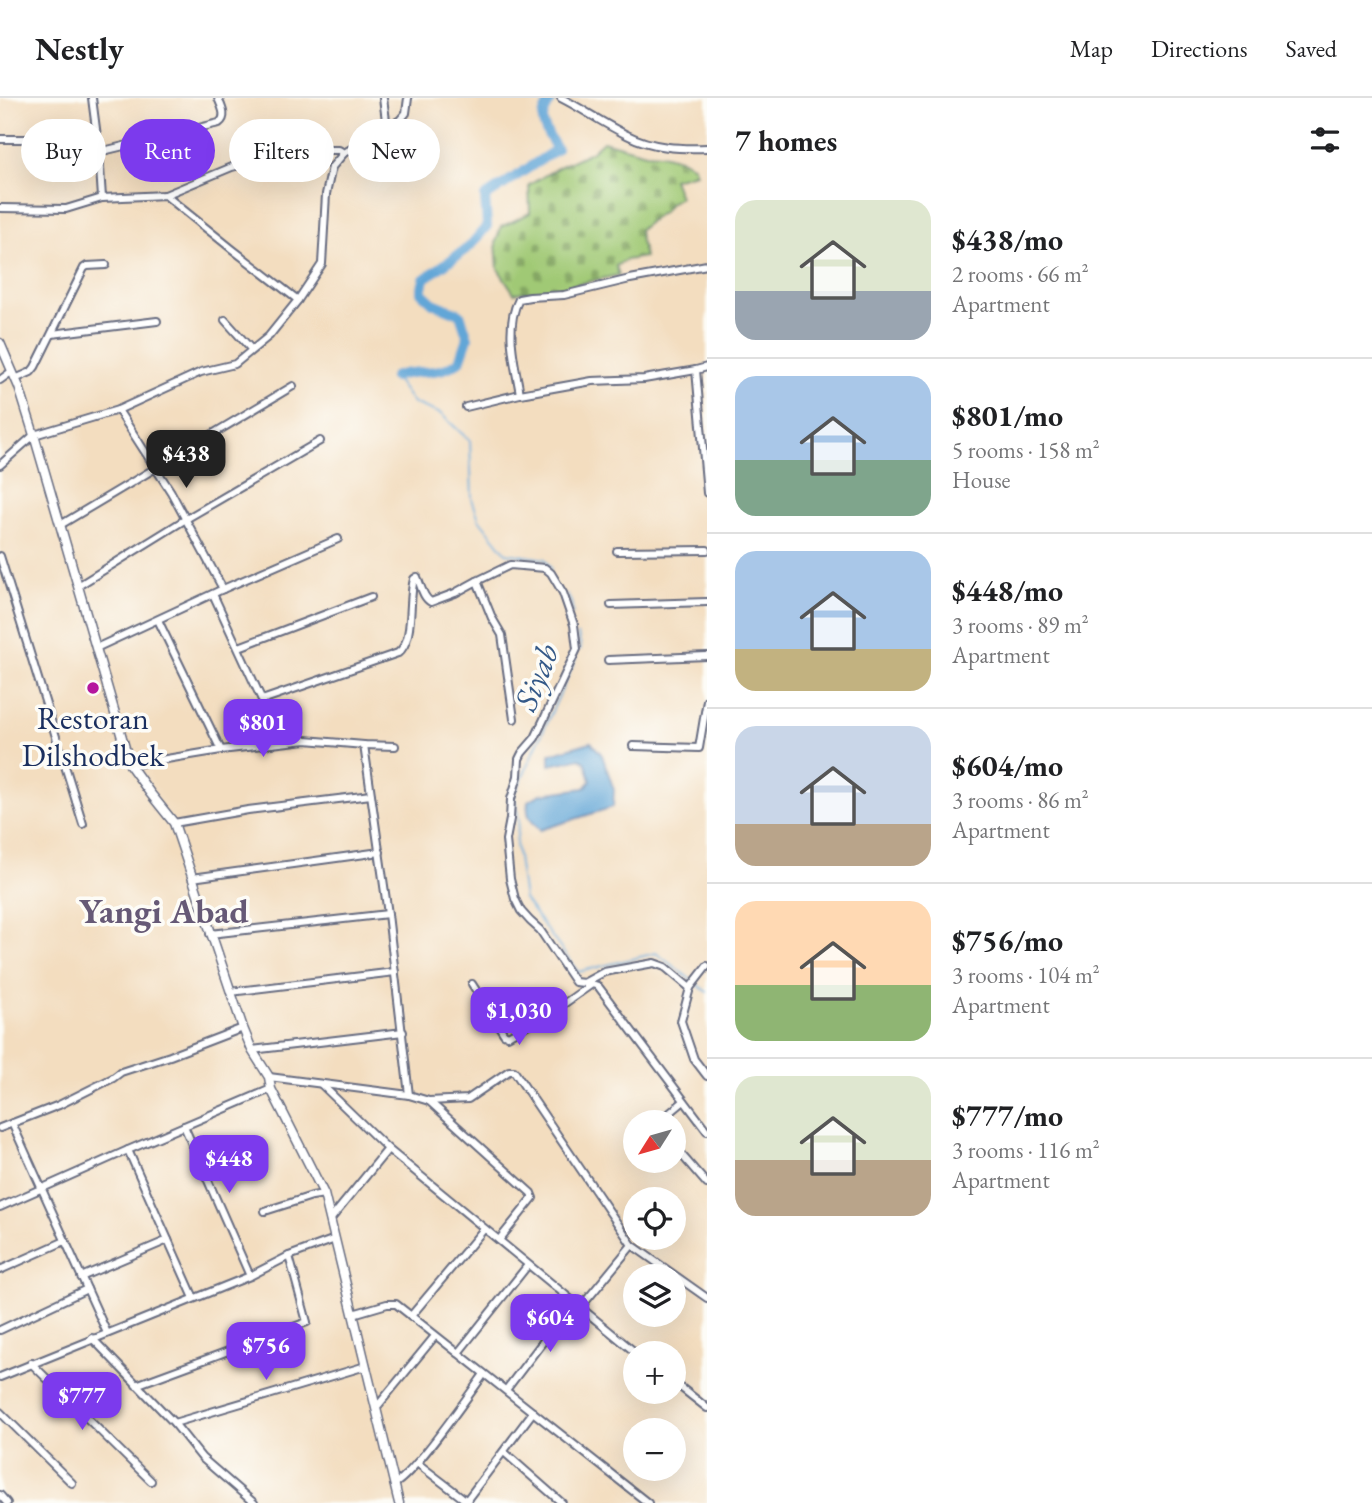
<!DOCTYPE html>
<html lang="en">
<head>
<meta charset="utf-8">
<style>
  body { margin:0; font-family:"EB Garamond",serif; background:#f6f6f6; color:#202124; height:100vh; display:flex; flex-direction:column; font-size:26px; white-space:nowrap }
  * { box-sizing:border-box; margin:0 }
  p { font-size:23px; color:#757577 }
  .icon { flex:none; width:38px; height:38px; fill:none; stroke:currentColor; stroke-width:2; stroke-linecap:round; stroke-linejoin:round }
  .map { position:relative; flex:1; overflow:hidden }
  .drawer { display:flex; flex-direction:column; background:#fff; width:665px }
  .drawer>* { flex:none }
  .hud { position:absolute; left:21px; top:21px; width:581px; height:63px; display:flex; gap:14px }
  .needle { width:46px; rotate:233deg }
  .tools { position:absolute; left:623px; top:1012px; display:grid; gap:14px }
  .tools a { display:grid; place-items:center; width:63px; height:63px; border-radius:50%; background:#fff; box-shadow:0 7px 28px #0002; font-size:35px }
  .price { position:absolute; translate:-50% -60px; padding:0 16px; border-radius:14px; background:#7c3aed; color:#fff; font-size:23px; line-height:46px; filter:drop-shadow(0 2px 4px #0008) }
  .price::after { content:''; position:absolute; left:50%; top:42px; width:21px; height:16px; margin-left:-10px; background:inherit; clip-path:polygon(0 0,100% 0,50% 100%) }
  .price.active { background:#222; color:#fff }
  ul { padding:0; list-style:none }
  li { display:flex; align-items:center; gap:21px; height:175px; padding:0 28px }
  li+li { border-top:2px solid #e0e0e0 }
  li span { display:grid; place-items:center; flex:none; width:196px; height:140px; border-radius:21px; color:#555 }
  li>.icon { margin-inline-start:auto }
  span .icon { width:84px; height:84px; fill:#fffc; stroke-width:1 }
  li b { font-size:30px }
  h2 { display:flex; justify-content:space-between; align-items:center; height:84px; padding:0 28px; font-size:30px }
  .pill { padding:0 24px; border-radius:32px; background:#fff; box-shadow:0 7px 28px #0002; font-size:24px; line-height:63px }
  .pill.active { background:#7c3aed; color:#fff }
  header { display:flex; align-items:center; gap:42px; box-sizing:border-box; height:98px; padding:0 35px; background:#fff; border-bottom:2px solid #e0e0e0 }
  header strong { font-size:33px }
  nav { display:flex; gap:38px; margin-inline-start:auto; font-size:24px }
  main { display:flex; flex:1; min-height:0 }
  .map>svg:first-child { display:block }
  .cemetery { fill:url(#cemetery-stones); stroke:#5e7c69; stroke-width:2 }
  .water { fill:#62a6d7; stroke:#3e6a9a; stroke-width:2 }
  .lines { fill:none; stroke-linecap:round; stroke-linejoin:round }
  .stream { stroke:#62a6d7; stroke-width:2 }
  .river { stroke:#62a6d7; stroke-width:10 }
  .minor-casing { stroke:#676c80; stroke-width:10 }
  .tertiary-casing { stroke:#676c80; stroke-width:11 }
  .minor { stroke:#fff; stroke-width:6 }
  .tertiary { stroke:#fff; stroke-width:8 }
  .poi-dot { fill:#b5179e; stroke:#fdfcf7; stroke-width:2.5 }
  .labels { text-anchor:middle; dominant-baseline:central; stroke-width:7; stroke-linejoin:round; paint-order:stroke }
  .poi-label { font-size:32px; fill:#1b2f5e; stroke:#fdfcf7 }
  .water-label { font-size:33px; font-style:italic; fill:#345988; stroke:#fdfcf7 }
  .quarter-label { font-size:35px; font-weight:bold; fill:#665976; stroke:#fdfcf7 }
</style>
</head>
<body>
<header>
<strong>Nestly</strong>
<nav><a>Map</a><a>Directions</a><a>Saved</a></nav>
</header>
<main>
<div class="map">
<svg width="707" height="1405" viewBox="0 0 707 1405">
  <defs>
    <pattern id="cemetery-stones" width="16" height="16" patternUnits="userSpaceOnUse" patternTransform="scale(1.75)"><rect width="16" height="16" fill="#a0c974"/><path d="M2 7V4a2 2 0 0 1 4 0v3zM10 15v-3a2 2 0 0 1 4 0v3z" fill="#82a462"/></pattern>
  </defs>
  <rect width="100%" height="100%" fill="#fdfcf7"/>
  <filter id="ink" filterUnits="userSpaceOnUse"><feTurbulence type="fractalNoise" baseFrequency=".0143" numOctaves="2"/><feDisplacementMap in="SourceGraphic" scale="14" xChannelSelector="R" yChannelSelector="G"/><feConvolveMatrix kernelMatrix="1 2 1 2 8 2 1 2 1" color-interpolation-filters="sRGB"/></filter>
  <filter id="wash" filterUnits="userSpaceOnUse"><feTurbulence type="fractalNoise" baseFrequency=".00686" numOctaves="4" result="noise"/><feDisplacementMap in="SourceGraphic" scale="28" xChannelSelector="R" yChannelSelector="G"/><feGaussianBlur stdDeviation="1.57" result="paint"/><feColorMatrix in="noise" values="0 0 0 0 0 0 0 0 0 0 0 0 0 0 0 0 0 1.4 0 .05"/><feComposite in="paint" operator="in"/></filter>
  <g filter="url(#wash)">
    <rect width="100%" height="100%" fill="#f3ddbf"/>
    <path class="cemetery" d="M 603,43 L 646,55 L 662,56 L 683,62 L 694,69 L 696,75 L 673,81 L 680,99 L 670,105 L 665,112 L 639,132 L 640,141 L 645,159 L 626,162 L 616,168 L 619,177 L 550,192 L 514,195 L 498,171 L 496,144 L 501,129 L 530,115 L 529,87 L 559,69 L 591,54 Z"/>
    <path class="water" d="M 591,644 L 602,657 L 614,692 L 613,709 L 540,732 C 530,722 526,718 528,703 L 541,696 L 585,690 L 591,683 L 586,665 L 581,660 L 550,667 L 550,656 Z"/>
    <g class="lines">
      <g class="stream">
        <path d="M 394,279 L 413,305 L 441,316 L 470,343 L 472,401 L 479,421 L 506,455 L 545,461 L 551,471"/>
        <path d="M 567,497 L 571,504 L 573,515"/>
        <path d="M 578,537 L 581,549 L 580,552"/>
        <path d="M 516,693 L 576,560"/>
        <path d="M 514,698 L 519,723 L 516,746 L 524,801 L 578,874 L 656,855 L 707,894"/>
      </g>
      <path class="river" d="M 394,279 C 412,272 427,276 444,271 C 450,269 455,266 460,263 L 468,240 L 460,216 L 433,205 L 421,194 L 424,181 L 469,149 L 487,128 L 485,99 L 557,51 C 544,30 535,22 553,0"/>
    </g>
  </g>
  <g filter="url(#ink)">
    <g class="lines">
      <defs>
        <g id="minor">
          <path d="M 92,0 L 99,54 L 102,100"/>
          <path d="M 383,0 L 387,30"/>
          <path d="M 561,0 C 583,11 604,26 627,37 C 652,50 680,51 707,50"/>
          <path d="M 0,41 L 51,41"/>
          <path d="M 99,54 L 219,25 C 228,19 221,8 218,0"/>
          <path d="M 165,97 L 232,69 L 263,61 L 320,52 L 339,52 L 344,55"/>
          <path d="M 0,110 L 66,111 L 102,100 L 165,97 L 232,151 L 298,202"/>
          <path d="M 225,222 L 251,251"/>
          <path d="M 52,236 L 157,223"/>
          <path d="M 707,269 L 696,272 L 707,395"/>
          <path d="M 15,281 L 31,274 L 35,269 L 84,170 L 87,168 L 106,167"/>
          <path d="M 0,282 L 11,274"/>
          <path d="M 520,296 C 515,266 504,229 519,201 L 530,199 L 564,197 L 630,181 L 707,167"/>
          <path d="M 466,309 L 520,296 L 592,283 L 644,281 L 696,272"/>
          <path d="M 118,312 L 171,394 L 223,491"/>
          <path d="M 0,367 L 34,337 L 118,312 L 201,274 L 235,266 L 269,238 L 298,202 L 322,166 L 326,96 L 332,69 L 344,55 L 400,22 L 406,15 L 408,0"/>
          <path d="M 62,426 L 293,288"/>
          <path d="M 617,453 L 707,452"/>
          <path d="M 0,458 L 83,726"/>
          <path d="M 477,483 L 510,467 L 545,470 L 551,475 L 563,495 L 574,527 L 577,551 L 535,640 L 522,655 L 519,661 L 518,678 L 511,701 L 510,721 L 506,742 L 510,781 L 515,801 L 521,813 L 530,823 L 540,832 L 575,884 L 584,885 L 604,874 L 654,865 L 665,869 L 690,890"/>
          <path d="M 78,488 L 186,421 L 320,343"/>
          <path d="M 213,496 L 268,615"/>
          <path d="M 611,507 L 707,504"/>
          <path d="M 158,522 L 221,652"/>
          <path d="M 239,549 L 371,499"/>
          <path d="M 96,550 L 223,491 L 338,441"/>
          <path d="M 608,562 L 707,558"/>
          <path d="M 262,602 L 398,555 C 415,542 408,502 414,481 L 417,479 C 421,488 423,500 431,504 L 455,495 L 477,483 L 492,520 L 502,537 L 514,621"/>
          <path d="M 364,647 L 388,816 L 409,997"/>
          <path d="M 633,648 L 699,650 L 707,602"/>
          <path d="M 130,667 L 221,652 L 306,642 L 364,647 L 395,648"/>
          <path d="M 174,725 L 248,712 L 371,697"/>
          <path d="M 192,780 L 380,754"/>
          <path d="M 210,836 L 388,816"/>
          <path d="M 707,868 L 690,890 L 681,923 L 694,961 L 707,978"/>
          <path d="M 472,886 L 504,936 L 508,938 L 529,926 L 541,922 L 592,886 L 598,888 L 707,1033"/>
          <path d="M 230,894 L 395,874"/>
          <path d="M 252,952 L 403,934"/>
          <path d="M 269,979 L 409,997 L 429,1003 L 531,1095 L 533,1100 L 499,1142"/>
          <path d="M 321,986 L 388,1051 L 636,1255"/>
          <path d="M 429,1003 L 468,1001 L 509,973 L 514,973 L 632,1147 L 707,1200"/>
          <path d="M 659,1024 L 684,1003"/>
          <path d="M 12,1025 L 107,1235"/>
          <path d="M 184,1028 L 250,1178"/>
          <path d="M 0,1030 L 59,1007 L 113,980 L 121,974 L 170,958 L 243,930"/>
          <path d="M 674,1048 L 707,1086"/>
          <path d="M 128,1052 L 194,1200"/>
          <path d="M 0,1109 L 128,1052 L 271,991"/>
          <path d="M 265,1113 L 312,1098 L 324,1096"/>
          <path d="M 330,1122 L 388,1051"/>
          <path d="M 0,1172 L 65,1143"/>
          <path d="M 81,1179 L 168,1142"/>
          <path d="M 581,1209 L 632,1147"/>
          <path d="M 353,1216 L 387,1206 L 396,1206 L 648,1405"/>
          <path d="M 411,1218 L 484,1131"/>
          <path d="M 0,1232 L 87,1191"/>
          <path d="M 92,1240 L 174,1325 L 202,1360 L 254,1405"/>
          <path d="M 458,1255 L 528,1167"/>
          <path d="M 31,1265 L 151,1383"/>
          <path d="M 0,1279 L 250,1178 L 289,1158 L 335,1141"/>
          <path d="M 674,1284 L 707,1310"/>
          <path d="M 136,1287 L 307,1224 L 289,1158"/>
          <path d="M 506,1292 L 548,1237 L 548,1233 L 575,1204"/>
          <path d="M 376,1310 L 435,1238"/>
          <path d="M 0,1314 L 72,1385"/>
          <path d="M 174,1325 L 366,1268"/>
          <path d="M 504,1354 L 562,1405"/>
          <path d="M 417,1365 L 468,1404"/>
          <path d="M 394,1386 C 412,1379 469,1297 484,1276"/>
          <path d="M 0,1397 L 7,1405"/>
          <path d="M 466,1403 L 533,1314"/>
        </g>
        <path id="tertiary" d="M 0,245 L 19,289 L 34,337 L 130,667 L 150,695 L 174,725 L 243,930 L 252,952 L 269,979 L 271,991 L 324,1096 L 399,1405"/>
      </defs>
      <use href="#minor" class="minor-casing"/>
      <use href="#tertiary" class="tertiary-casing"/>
      <use href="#minor" class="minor"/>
      <use href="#tertiary" class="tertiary"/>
    </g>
  </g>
  <circle class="poi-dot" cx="93" cy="590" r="7"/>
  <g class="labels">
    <g class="poi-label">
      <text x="93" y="620">Restoran<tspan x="93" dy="37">Dilshodbek</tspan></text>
    </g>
    <g class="water-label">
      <text transform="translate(536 579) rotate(-68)">Siyab</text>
    </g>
    <g class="quarter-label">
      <text x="164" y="812">Yangi Abad</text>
    </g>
  </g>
</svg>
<div class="tools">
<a><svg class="needle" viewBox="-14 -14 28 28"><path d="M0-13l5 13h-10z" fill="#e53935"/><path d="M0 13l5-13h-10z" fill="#757577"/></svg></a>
<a><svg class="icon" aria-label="locate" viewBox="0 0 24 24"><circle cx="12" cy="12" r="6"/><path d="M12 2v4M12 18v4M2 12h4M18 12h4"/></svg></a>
<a><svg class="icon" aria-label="layers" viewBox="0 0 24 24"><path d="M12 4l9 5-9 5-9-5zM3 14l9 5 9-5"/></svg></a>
<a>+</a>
<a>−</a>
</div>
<b class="price active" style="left:186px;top:392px">$438</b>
<b class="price" style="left:263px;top:661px">$801</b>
<b class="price" style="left:519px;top:949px">$1,030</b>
<b class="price" style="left:229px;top:1097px">$448</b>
<b class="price" style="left:550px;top:1256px">$604</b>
<b class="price" style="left:266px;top:1284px">$756</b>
<b class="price" style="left:82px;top:1334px">$777</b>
<div class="hud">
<a class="pill">Buy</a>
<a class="pill active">Rent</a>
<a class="pill">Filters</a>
<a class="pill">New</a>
</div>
</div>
<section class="drawer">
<h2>7 homes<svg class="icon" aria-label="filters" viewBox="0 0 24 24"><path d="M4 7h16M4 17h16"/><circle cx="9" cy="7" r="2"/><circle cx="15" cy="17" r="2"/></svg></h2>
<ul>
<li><span style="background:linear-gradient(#dfe7d0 65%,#9aa5b1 0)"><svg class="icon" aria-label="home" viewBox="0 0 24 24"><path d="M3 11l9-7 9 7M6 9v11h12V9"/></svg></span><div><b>$438/mo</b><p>2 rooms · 66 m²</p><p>Apartment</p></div></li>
<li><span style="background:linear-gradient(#a9c7e8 60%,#7fa58c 0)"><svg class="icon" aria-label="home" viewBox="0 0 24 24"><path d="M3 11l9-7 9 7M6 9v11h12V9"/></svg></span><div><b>$801/mo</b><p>5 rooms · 158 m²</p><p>House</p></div></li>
<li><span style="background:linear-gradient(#a9c7e8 70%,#c2b280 0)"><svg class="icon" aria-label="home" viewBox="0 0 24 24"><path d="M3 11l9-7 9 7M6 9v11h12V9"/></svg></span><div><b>$448/mo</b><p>3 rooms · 89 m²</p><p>Apartment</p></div></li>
<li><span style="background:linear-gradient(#c9d6e8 70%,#b9a48a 0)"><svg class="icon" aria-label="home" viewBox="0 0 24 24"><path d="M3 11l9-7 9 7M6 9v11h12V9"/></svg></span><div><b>$604/mo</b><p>3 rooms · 86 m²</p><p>Apartment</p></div></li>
<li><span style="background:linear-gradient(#ffd9b3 60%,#8fb573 0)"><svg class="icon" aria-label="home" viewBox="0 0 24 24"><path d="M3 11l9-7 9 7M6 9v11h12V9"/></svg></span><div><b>$756/mo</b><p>3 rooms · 104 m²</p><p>Apartment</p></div></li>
<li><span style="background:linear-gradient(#dfe7d0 60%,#b9a48a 0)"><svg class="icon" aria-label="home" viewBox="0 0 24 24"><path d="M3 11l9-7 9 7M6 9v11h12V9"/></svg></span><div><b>$777/mo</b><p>3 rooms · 116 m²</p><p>Apartment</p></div></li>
</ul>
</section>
</main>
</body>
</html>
